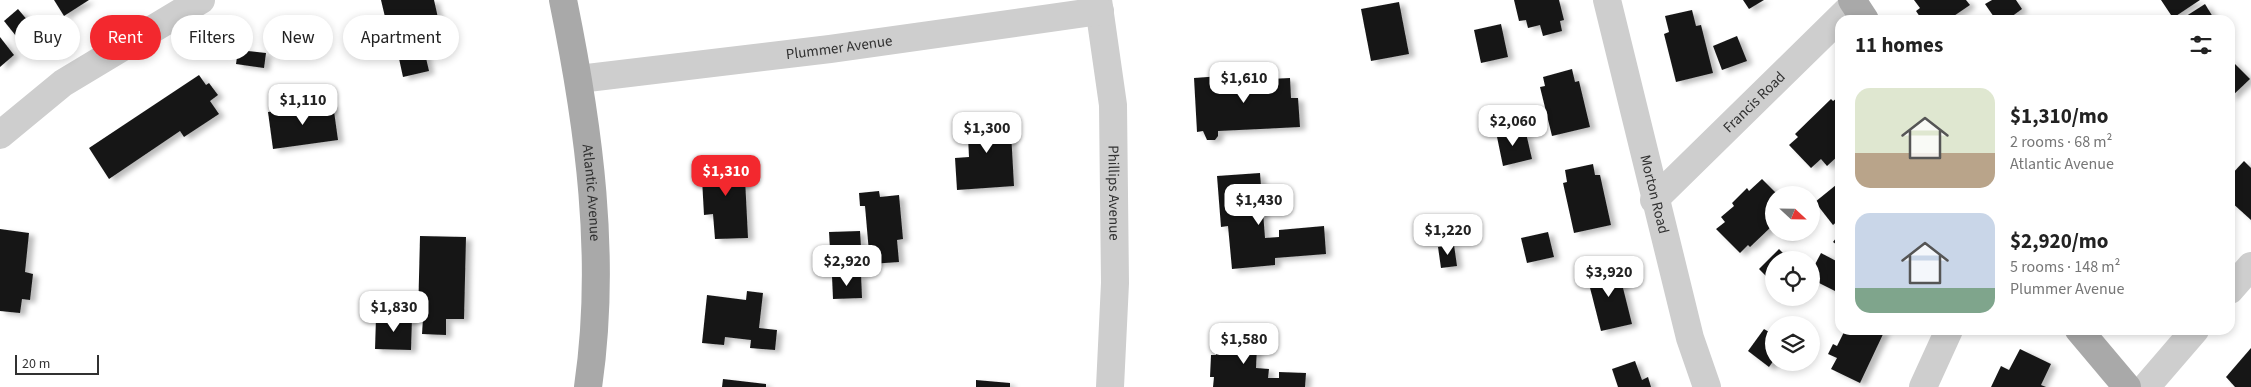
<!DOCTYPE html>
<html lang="en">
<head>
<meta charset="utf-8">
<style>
  body { margin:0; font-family:"Source Sans 3",sans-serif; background:#f2f2f2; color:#222; height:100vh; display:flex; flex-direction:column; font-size:19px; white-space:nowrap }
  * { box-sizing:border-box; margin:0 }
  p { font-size:16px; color:#767676 }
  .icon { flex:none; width:28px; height:28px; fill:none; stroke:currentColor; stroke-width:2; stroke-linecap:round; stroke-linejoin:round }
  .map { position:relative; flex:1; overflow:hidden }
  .sheet { position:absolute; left:1835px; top:15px; width:400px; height:320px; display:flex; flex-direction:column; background:#fff; border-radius:15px; box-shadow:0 2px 8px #0003 }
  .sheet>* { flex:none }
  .banner { position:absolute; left:15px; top:15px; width:475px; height:45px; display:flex; gap:10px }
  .needle { width:32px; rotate:112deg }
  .buttons { position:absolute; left:1765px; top:186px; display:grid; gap:10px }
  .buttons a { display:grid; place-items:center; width:55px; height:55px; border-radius:50%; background:#fff; box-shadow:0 2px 8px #0003; font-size:25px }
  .scale { position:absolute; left:15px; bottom:12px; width:84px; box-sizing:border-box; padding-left:5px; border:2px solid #313131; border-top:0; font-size:14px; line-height:18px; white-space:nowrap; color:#313131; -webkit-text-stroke:4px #fff; paint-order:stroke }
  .price { position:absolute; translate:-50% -42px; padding:0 11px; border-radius:10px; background:#fff; color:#222; font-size:16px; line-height:32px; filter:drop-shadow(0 1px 2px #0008) }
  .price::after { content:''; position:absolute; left:50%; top:30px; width:15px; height:11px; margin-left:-8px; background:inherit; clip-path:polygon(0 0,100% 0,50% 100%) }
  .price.current { background:#f3282e; color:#fff }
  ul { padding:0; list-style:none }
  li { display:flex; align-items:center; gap:15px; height:125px; padding:0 20px }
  li span { display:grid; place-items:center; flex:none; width:140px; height:100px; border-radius:15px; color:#555 }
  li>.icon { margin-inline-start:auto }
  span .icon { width:60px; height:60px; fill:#fffc; stroke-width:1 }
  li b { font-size:21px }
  h2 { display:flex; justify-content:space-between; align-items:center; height:60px; padding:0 20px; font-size:21px }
  .tag { padding:0 18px; border-radius:22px; background:#fff; box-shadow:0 2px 8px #0003; font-size:18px; line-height:45px }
  .tag.current { background:#f3282e; color:#fff }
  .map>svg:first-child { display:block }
  .building { fill:#181818; filter:url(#shadow) }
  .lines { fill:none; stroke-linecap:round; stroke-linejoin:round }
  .minor { stroke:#cecece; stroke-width:28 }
  .major { stroke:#a9a9a9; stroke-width:28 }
  .labels { text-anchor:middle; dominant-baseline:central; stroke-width:5; stroke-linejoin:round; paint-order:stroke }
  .street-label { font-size:15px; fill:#313131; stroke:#fff }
</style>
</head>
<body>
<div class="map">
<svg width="2251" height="387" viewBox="0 0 2251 387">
  <defs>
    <filter id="shadow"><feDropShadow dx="5.5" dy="3" stdDeviation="2.5" flood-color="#0004"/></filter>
  </defs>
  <rect width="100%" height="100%" fill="#fff"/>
  <g class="building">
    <path d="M 54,0 L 89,0 L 64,16 Z"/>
    <path d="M 381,0 L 434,0 L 443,40 L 423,45 L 429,71 L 403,77 L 398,54 L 394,55 Z"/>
    <path d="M 1514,0 L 1559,0 L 1564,20 L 1560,21 L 1562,31 L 1543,36 L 1540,25 L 1528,28 L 1526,20 L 1519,21 Z"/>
    <path d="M 1743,0 L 1764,0 L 1749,9 Z"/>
    <path d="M 1914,0 L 1966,0 L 1970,5 L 1948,20 L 1922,20 L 1916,11 L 1920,8 Z"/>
    <path d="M 1992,0 L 2016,0 L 2022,9 L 2007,20 L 1996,20 L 1985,4 Z"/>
    <path d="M 2161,0 L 2200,0 L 2173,18 Z"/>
    <path d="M 1399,2 L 1409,54 L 1371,61 L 1361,9 Z"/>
    <path d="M 2205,4 L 2213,17 L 2208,20 L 2185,20 L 2183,18 Z"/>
    <path d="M 18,9 L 39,34 L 24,46 L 4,21 Z"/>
    <path d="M 1692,10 L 1696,26 L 1701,25 L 1713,73 L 1676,82 L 1664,34 L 1669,32 L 1665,16 Z"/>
    <path d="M 1501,24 L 1508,57 L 1481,63 L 1474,30 Z"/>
    <path d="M 1737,36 L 1747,61 L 1722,70 L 1713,46 Z"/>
    <path d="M 0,37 L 14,55 L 0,67 Z"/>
    <path d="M 238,50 L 266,53 L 264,68 L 236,64 Z"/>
    <path d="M 2230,59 L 2250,79 L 2230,98 Z"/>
    <path d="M 1572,69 L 1575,82 L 1579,81 L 1590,127 L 1552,136 L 1540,87 L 1545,86 L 1543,77 Z"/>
    <path d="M 1249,74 L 1250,80 L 1290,78 L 1291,98 L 1298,98 L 1300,127 L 1218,131 L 1218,136 L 1215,140 L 1207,140 L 1203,131 L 1197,132 L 1194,78 Z"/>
    <path d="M 199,75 L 206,85 L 209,83 L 218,95 L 210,101 L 219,114 L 184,137 L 180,131 L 109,179 L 89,148 Z"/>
    <path d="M 1840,96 L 1840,145 L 1835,151 L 1839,155 L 1827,166 L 1821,159 L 1811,168 L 1789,145 L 1798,137 L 1795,134 L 1831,99 L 1833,101 Z"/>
    <path d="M 333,104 L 338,140 L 273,149 L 268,112 Z"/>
    <path d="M 1010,114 L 1014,186 L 957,190 L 955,158 L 969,157 L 967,117 Z"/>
    <path d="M 1518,127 L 1519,135 L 1526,133 L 1532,159 L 1503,166 L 1496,132 Z"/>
    <path d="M 744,159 L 748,238 L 715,239 L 713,214 L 704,215 L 701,161 Z"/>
    <path d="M 2244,161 L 2251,168 L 2251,220 L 2230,201 L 2230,176 Z"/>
    <path d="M 1593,164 L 1595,175 L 1600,175 L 1611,225 L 1574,233 L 1563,183 L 1567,182 L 1565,170 Z"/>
    <path d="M 1260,173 L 1265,238 L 1279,237 L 1279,230 L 1324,226 L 1326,254 L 1275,258 L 1275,265 L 1232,269 L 1228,226 L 1221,227 L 1217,176 Z"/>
    <path d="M 1762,179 L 1778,195 L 1774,195 L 1774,229 L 1771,227 L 1750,247 L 1748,245 L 1740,253 L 1716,229 L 1725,222 L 1721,217 L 1734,206 L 1732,203 L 1747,188 L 1749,191 Z"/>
    <path d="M 1836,185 L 1840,190 L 1840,219 L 1833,225 L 1815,202 Z"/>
    <path d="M 879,191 L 880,197 L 899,195 L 903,239 L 897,240 L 899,262 L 870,264 L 865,206 L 860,206 L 859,193 Z"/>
    <path d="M 0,229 L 29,233 L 25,272 L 33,274 L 30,300 L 22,299 L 20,313 L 0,311 Z"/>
    <path d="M 860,231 L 862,264 L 831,266 L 829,232 Z"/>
    <path d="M 1548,232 L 1554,257 L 1527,263 L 1521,238 Z"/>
    <path d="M 1777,232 L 1794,232 L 1790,237 L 1781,236 Z"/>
    <path d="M 1840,233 L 1840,247 L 1833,242 Z"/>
    <path d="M 420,236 L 466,237 L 464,319 L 446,319 L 446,335 L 422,334 L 423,318 L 418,318 Z"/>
    <path d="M 1454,245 L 1457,266 L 1441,268 L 1438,247 Z"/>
    <path d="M 1779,249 L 1790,260 L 1774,260 L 1774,284 L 1759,269 Z"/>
    <path d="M 1821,253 L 1840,263 L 1840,280 L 1835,291 L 1811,279 L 1811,272 Z"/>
    <path d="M 1617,264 L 1632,324 L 1601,331 L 1586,272 Z"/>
    <path d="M 861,274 L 862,298 L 833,299 L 832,276 Z"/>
    <path d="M 747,291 L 763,293 L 759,328 L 777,330 L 775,350 L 750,348 L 751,340 L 725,337 L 724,345 L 702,343 L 707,295 L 746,300 Z"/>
    <path d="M 376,317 L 412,317 L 411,350 L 375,349 Z"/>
    <path d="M 1218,324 L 1237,325 L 1236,345 L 1257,346 L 1256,368 L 1269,369 L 1268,378 L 1279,378 L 1279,372 L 1306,373 L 1305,387 L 1213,387 L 1214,377 L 1210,377 L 1211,355 L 1216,355 Z"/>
    <path d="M 1764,329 L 1774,335 L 1774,360 L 1769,367 L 1748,351 Z"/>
    <path d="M 1845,330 L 1885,330 L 1860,383 L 1831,369 L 1837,358 L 1828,354 L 1833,344 L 1837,346 Z"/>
    <path d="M 2251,348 L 2251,387 L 2235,387 L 2226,377 Z"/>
    <path d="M 2020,349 L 2051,364 L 2041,385 L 2046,387 L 1991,387 L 2001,366 L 2009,370 Z"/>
    <path d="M 1635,361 L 1642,380 L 1648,377 L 1651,387 L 1618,387 L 1612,369 Z"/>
    <path d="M 723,379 L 766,384 L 766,387 L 722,387 Z"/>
    <path d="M 976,380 L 1010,383 L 1010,387 L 976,387 Z"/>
  </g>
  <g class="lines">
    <g class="minor">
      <path id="s1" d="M 1098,0 L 1113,105 L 1115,283 L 1110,387"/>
      <path id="s2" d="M 1607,0 L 1690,338 L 1707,387"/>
      <path id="s3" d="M 579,79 L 830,49 L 1100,11"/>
      <path d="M 0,135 L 63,83 L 201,0"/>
      <path id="s4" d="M 1654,200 L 1854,4"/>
      <path d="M 2230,290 L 2251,266"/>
      <path d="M 1923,387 L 1949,330"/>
      <path d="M 2146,387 L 2195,330"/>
    </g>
    <g class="major">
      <path id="s5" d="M 563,0 C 589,127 607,258 588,387"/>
      <path d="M 1852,0 L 1865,20"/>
      <path d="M 2079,330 L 2127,387"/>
    </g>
  </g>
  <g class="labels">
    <g class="street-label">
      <text stroke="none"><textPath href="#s3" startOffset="262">Plummer Avenue</textPath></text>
      <text stroke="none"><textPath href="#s4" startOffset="140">Francis Road</textPath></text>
      <text stroke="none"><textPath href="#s5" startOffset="195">Atlantic Avenue</textPath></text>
      <text stroke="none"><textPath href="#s1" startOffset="194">Phillips Avenue</textPath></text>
      <text stroke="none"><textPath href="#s2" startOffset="200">Morton Road</textPath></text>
    </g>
  </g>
</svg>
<div class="buttons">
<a><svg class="needle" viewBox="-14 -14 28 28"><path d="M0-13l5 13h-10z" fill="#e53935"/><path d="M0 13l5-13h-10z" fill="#767676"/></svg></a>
<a><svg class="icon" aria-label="locate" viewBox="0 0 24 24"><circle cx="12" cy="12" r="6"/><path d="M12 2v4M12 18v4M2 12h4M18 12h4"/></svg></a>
<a><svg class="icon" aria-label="layers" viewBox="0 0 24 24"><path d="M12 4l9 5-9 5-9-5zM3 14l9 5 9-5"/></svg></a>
</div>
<div class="scale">20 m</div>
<b class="price" style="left:1244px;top:104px">$1,610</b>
<b class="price" style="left:303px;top:126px">$1,110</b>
<b class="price" style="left:1513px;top:147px">$2,060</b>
<b class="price" style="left:987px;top:154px">$1,300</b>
<b class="price current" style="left:726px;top:197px">$1,310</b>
<b class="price" style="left:1259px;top:226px">$1,430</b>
<b class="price" style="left:1448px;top:256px">$1,220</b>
<b class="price" style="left:847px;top:287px">$2,920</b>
<b class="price" style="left:1609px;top:298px">$3,920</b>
<b class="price" style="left:394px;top:333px">$1,830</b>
<b class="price" style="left:1244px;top:365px">$1,580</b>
<div class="banner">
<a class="tag">Buy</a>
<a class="tag current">Rent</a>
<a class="tag">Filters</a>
<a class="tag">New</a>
<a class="tag">Apartment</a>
</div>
<section class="sheet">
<h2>11 homes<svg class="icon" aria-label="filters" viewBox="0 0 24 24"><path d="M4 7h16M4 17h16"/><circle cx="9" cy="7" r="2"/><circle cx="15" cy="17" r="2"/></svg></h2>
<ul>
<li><span style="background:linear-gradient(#dfe7d0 65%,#b9a48a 0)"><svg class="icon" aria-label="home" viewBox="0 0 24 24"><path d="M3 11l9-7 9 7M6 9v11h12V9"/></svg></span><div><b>$1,310/mo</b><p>2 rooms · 68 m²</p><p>Atlantic Avenue</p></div></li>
<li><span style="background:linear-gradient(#c9d6e8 75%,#7fa58c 0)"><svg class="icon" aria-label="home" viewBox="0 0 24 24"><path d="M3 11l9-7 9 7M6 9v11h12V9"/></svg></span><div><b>$2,920/mo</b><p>5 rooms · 148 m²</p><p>Plummer Avenue</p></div></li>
</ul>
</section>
</div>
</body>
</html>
